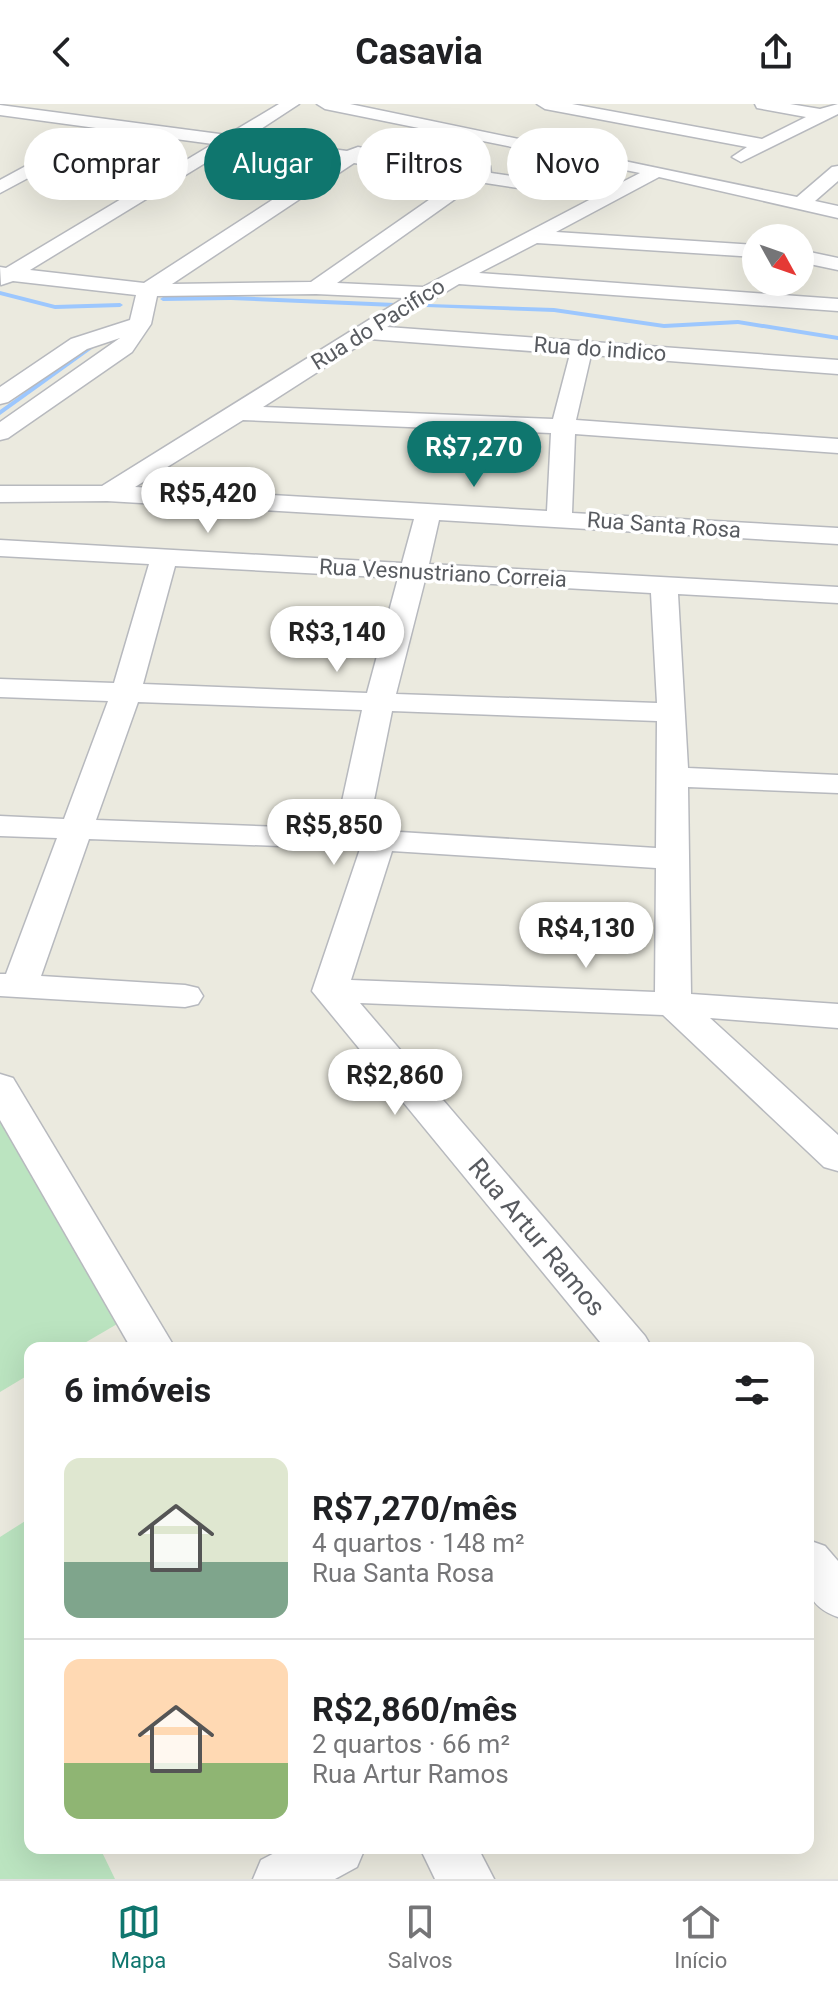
<!DOCTYPE html>
<html lang="pt">
<head>
<meta charset="utf-8">
<style>
  body { margin:0; font-family:Roboto,sans-serif; background:#f6f6f6; color:#202124; height:100vh; display:flex; flex-direction:column; font-size:30px; white-space:nowrap }
  * { box-sizing:border-box; margin:0 }
  p { font-size:26px; color:#757577 }
  .icon { flex:none; width:44px; height:44px; fill:none; stroke:currentColor; stroke-width:2; stroke-linecap:round; stroke-linejoin:round }
  .map { position:relative; flex:1; overflow:hidden }
  .drawer { position:absolute; left:24px; top:1238px; width:790px; height:512px; display:flex; flex-direction:column; background:#fff; border-radius:16px; box-shadow:0 8px 32px #0002 }
  .drawer>* { flex:none }
  .top-card { position:absolute; left:24px; top:24px; width:790px; height:72px; display:flex; gap:16px }
  .needle { width:52px; rotate:130deg }
  .controls { position:absolute; left:742px; top:120px; display:grid; gap:16px }
  .controls a { display:grid; place-items:center; width:72px; height:72px; border-radius:50%; background:#fff; box-shadow:0 8px 32px #0002; font-size:40px }
  .price { position:absolute; translate:-50% -68px; padding:0 18px; border-radius:28px; background:#fff; color:#222; font-size:26px; line-height:52px; filter:drop-shadow(0 2px 4px #0008) }
  .price::after { content:''; position:absolute; left:50%; top:48px; width:24px; height:18px; margin-left:-12px; background:inherit; clip-path:polygon(0 0,100% 0,50% 100%) }
  .price.current { background:#0f766e; color:#fff }
  ul { padding:0; list-style:none }
  li { display:flex; align-items:center; gap:24px; height:200px; padding:0 40px }
  li+li { border-top:2px solid #e0e0e0 }
  li span { display:grid; place-items:center; flex:none; width:224px; height:160px; border-radius:16px; color:#555 }
  li>.icon { margin-inline-start:auto }
  span .icon { width:96px; height:96px; fill:#fffc; stroke-width:1 }
  li b { font-size:34px }
  h2 { display:flex; justify-content:space-between; align-items:center; height:96px; padding:0 40px; font-size:34px }
  .chip { padding:0 28px; border-radius:36px; background:#fff; box-shadow:0 8px 32px #0002; font-size:28px; line-height:72px }
  .chip.current { background:#0f766e; color:#fff }
  header { display:flex; justify-content:space-between; align-items:center; height:104px; padding:0 40px; background:#fff; font-size:36px; font-weight:700 }
  .dock { display:flex; justify-content:space-around; align-items:center; height:112px; border-top:2px solid #e0e0e0; background:#fff; font-size:22px; color:#757577 }
  .dock a { display:grid; justify-items:center; gap:4px }
  .dock .current { color:#0f766e }
  .map>svg:first-child { display:block }
  .green { fill:#bbe4c0 }
  .lines { fill:none; stroke-linecap:round; stroke-linejoin:round }
  .stream { fill:#9cc7fe; fill-rule:evenodd }
  .minor-casing { stroke:#b7b9be; stroke-width:3 }
  .minor { fill:#fff; fill-rule:evenodd }
  .labels { text-anchor:middle; dominant-baseline:central; stroke-width:7; stroke-linejoin:round; paint-order:stroke }
  .far-street-label { font-size:22px; fill:#585b60; stroke:#fff }
  .street-label { font-size:26px; fill:#585b60; stroke:#fff }
</style>
</head>
<body>
<header><svg class="icon" aria-label="back" viewBox="0 0 24 24"><path d="M15 5l-7 7 7 7"/></svg>Casavia<svg class="icon" aria-label="share" viewBox="0 0 24 24"><path d="M12 15V3M7 8l5-5 5 5M5 13v7h14v-7"/></svg></header>
<div class="map">
<svg width="838" height="1775" viewBox="0 0 838 1775">
  <rect width="100%" height="100%" fill="#ebeadf"/>
  <g class="green">
    <path d="M 0,1000 L 124,1216 L 76,1244 L 30,1244 L 30,1270 L 0,1288 Z"/>
    <path d="M 30,1414 L 30,1744 L 100,1744 L 115,1775 L 0,1775 L 0,1433 Z"/>
  </g>
  <g class="lines">
    <g class="stream">
      <path d="M 0,187 L 55,201 L 120,199 L 123,201 L 120,203 L 55,205 L 0,191 Z"/>
      <path d="M 231,192 L 395,199 L 398,201 L 395,203 L 231,196 L 163,197 L 160,195 L 163,193 Z"/>
      <path d="M 428,200 L 554,204 L 664,220 L 738,216 L 838,232 L 838,236 L 738,220 L 664,224 L 554,208 L 426,203 L 425,202 Z"/>
      <path d="M 98,236 L 103,237 L 0,311 L 0,306 Z"/>
    </g>
    <defs>
      <g id="minor">
        <path d="M 279,0 L 299,0 L 247,34 L 347,47 L 358,43 L 364,44 L 366,50 L 472,66 L 484,61 L 490,62 L 491,69 L 607,86 L 640,69 L 325,5 L 317,0 L 350,0 L 797,93 L 832,63 L 838,62 L 838,77 L 815,97 L 838,102 L 838,114 L 659,73 L 556,128 L 756,141 L 756,153 L 537,139 L 479,169 L 838,195 L 838,207 L 459,180 L 387,223 L 838,256 L 838,270 L 591,251 L 576,316 L 838,335 L 838,349 L 575,330 L 572,409 L 838,424 L 838,440 L 439,416 L 429,460 L 838,483 L 838,499 L 678,490 L 688,664 L 838,671 L 838,689 L 688,683 L 691,890 L 838,900 L 838,924 L 710,914 L 838,1031 L 838,1067 L 824,1063 L 663,911 L 360,899 L 645,1232 L 652,1244 L 605,1244 L 312,887 L 360,745 L 89,735 L 41,872 L 185,881 L 198,884 L 203,892 L 198,900 L 185,903 L 0,892 L 0,870 L 6,870 L 57,734 L 0,732 L 0,712 L 64,715 L 108,597 L 0,593 L 0,575 L 114,579 L 149,460 L 0,452 L 0,436 L 402,459 L 414,415 L 107,397 L 0,398 L 0,382 L 102,382 L 404,194 L 316,190 L 157,192 L 151,220 L 132,248 L 8,334 L 0,336 L 0,318 L 120,234 L 87,245 L 8,298 L 0,300 L 0,283 L 71,235 L 130,216 L 136,191 L 13,177 L 1,181 L 0,163 L 6,164 L 213,40 L 116,27 L 0,89 L 0,76 L 96,24 L 0,11 L 0,1 L 227,31 ZM 233,42 L 334,56 L 144,179 L 30,166 ZM 354,59 L 459,75 L 311,178 L 172,180 ZM 479,78 L 591,95 L 423,183 L 337,179 ZM 369,235 L 570,250 L 553,315 L 263,303 ZM 243,316 L 551,329 L 547,407 L 135,383 ZM 175,462 L 398,474 L 367,589 L 143,580 ZM 425,476 L 651,489 L 657,599 L 396,590 ZM 138,598 L 362,606 L 336,725 L 96,716 ZM 392,607 L 657,617 L 656,744 L 368,726 ZM 392,747 L 656,764 L 655,888 L 351,876 Z"/>
        <path d="M 537,0 L 572,0 L 762,35 L 806,13 L 757,4 L 755,0 L 790,0 L 820,5 L 838,0 L 838,10 L 741,58 L 732,53 L 747,43 L 545,5 Z"/>
        <path d="M 800,146 L 838,154 L 838,166 L 800,158 Z"/>
        <path d="M 0,970 L 13,974 L 175,1244 L 131,1244 L 0,1016 Z"/>
        <path d="M 808,1436 L 825,1442 L 838,1457 L 838,1513 C 798,1499 808,1472 808,1436 Z"/>
        <path d="M 284,1744 L 365,1744 L 357,1763 L 335,1775 L 253,1775 L 261,1756 Z"/>
        <path d="M 420,1744 L 478,1744 L 494,1775 L 435,1775 Z"/>
      </g>
    </defs>
    <use href="#minor" class="minor-casing"/>
    <use href="#minor" class="minor"/>
  </g>
  <g class="labels">
    <g class="far-street-label">
      <text transform="translate(378 220) rotate(-32)">Rua do Pacifico</text>
      <text transform="translate(600 245) rotate(4)">Rua do indico</text>
      <text transform="translate(664 421) rotate(4)">Rua Santa Rosa</text>
      <text transform="translate(443 469) rotate(3)">Rua Vesnustriano Correia</text>
    </g>
    <g class="street-label">
      <text transform="translate(537 1133) rotate(50)">Rua Artur Ramos</text>
    </g>
  </g>
</svg>
<div class="controls">
<a><svg class="needle" viewBox="-14 -14 28 28"><path d="M0-13l5 13h-10z" fill="#e53935"/><path d="M0 13l5-13h-10z" fill="#757577"/></svg></a>
</div>
<b class="price current" style="left:474px;top:385px">R$7,270</b>
<b class="price" style="left:208px;top:431px">R$5,420</b>
<b class="price" style="left:337px;top:570px">R$3,140</b>
<b class="price" style="left:334px;top:763px">R$5,850</b>
<b class="price" style="left:586px;top:866px">R$4,130</b>
<b class="price" style="left:395px;top:1013px">R$2,860</b>
<div class="top-card">
<a class="chip">Comprar</a>
<a class="chip current">Alugar</a>
<a class="chip">Filtros</a>
<a class="chip">Novo</a>
</div>
<section class="drawer">
<h2>6 imóveis<svg class="icon" aria-label="filters" viewBox="0 0 24 24"><path d="M4 7h16M4 17h16"/><circle cx="9" cy="7" r="2"/><circle cx="15" cy="17" r="2"/></svg></h2>
<ul>
<li><span style="background:linear-gradient(#dfe7d0 65%,#7fa58c 0)"><svg class="icon" aria-label="home" viewBox="0 0 24 24"><path d="M3 11l9-7 9 7M6 9v11h12V9"/></svg></span><div><b>R$7,270/mês</b><p>4 quartos · 148 m²</p><p>Rua Santa Rosa</p></div></li>
<li><span style="background:linear-gradient(#ffd9b3 65%,#8fb573 0)"><svg class="icon" aria-label="home" viewBox="0 0 24 24"><path d="M3 11l9-7 9 7M6 9v11h12V9"/></svg></span><div><b>R$2,860/mês</b><p>2 quartos · 66 m²</p><p>Rua Artur Ramos</p></div></li>
</ul>
</section>
</div>
<nav class="dock">
<a class="current"><svg class="icon" aria-label="map" viewBox="0 0 24 24"><path d="M3 6l6-2 6 2 6-2v14l-6 2-6-2-6 2zM9 4v14M15 6v14"/></svg>Mapa</a>
<a><svg class="icon" aria-label="saved" viewBox="0 0 24 24"><path d="M7 4h10v16l-5-4-5 4z"/></svg>Salvos</a>
<a><svg class="icon" aria-label="home" viewBox="0 0 24 24"><path d="M3 11l9-7 9 7M6 9v11h12V9"/></svg>Início</a>
</nav>
</body>
</html>
